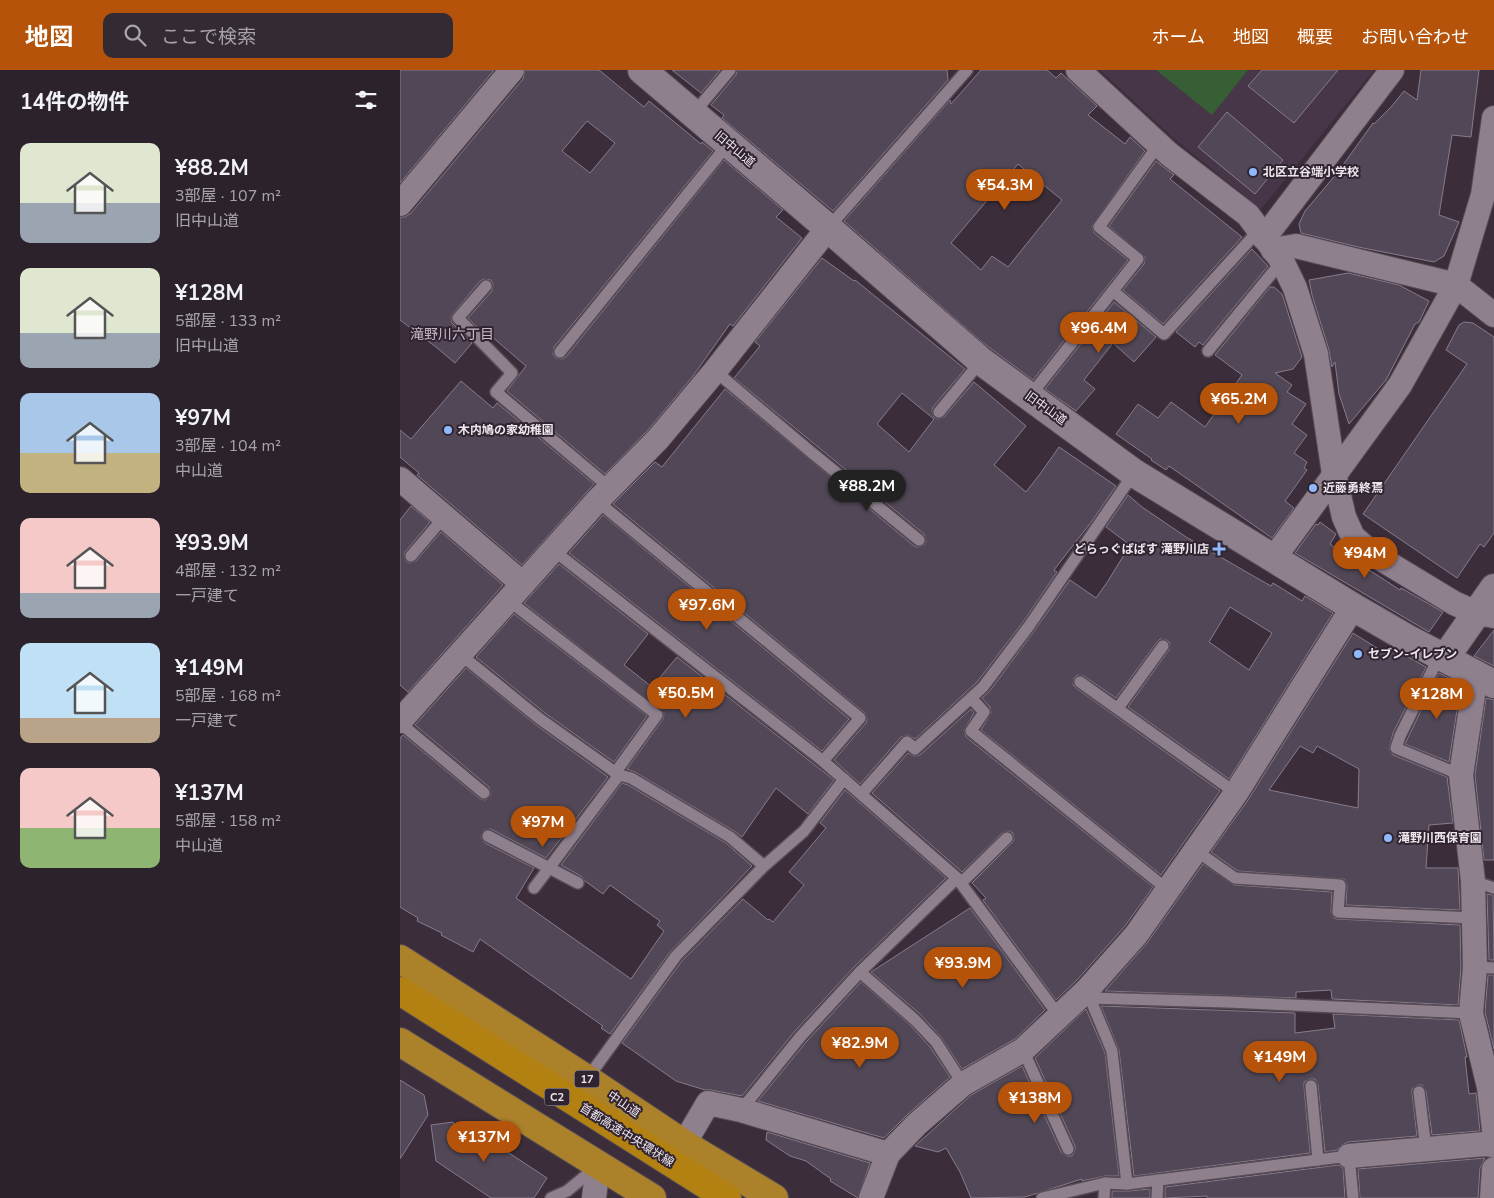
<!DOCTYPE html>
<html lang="ja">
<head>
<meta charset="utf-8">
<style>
  body { margin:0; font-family:"Nunito Sans","Noto Sans JP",sans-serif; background:#342a34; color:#f1f3f6; height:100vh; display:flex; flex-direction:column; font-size:19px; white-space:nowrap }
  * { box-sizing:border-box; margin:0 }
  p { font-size:16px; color:#a6a4a9 }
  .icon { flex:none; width:28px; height:28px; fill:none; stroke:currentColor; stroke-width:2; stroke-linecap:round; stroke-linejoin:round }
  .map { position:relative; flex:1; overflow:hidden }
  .drawer { display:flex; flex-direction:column; background:#2c222c; width:400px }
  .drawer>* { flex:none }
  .price { position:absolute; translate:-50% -42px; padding:0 11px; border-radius:18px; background:#b45309; color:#fff; font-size:16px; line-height:32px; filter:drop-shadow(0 1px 2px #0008) }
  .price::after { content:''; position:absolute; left:50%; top:30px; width:15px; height:11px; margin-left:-8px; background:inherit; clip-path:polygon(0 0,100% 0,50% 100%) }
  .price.current { background:#222; color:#fff }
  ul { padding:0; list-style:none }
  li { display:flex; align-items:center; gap:15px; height:125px; padding:0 20px }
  li span { display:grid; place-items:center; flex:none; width:140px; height:100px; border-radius:10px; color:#555 }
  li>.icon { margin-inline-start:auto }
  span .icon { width:60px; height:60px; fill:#fffc; stroke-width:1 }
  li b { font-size:21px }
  h2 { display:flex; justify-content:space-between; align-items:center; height:60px; padding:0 20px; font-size:21px }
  header { display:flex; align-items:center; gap:30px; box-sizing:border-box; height:70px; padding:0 25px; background:#b45309; color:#fff }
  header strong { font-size:24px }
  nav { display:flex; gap:28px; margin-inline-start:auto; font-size:18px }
  .search { width:350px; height:45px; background:#342a34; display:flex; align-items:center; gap:12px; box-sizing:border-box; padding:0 18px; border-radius:10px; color:#a6a4a9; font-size:19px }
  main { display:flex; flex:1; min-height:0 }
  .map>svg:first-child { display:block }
  .built { fill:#473647 }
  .green { fill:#365f36 }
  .building { fill:#514756; stroke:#877c8c; fill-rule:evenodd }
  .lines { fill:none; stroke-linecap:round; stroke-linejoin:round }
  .service-casing { stroke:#574c56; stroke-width:14 }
  .minor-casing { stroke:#574c56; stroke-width:26 }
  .tertiary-casing { stroke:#574c56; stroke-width:30 }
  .trunk-casing { stroke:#574c56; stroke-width:30 }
  .motorway-casing { stroke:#574c56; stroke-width:30 }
  .service { stroke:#8f808e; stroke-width:11 }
  .minor { stroke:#8f808e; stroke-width:24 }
  .tertiary { stroke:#8f808e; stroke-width:28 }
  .trunk { stroke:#ab812a; stroke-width:28 }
  .motorway { stroke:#b28111; stroke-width:28 }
  .poi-dot { fill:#8fb8fd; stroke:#302430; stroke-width:2 }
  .labels { text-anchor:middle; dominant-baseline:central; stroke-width:4; stroke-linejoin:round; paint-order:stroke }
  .shield { fill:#302430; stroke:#b5acb5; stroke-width:1 }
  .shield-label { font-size:11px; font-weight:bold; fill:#eee6ee }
  .street-label { font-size:12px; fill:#eee6ee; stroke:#302430 }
  .poi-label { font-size:12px; font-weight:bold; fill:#eee6ee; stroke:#302430; text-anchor:start }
  .neighbourhood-label { font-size:14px; fill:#c9b9c8; stroke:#302430 }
</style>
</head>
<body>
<header>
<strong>地図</strong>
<div class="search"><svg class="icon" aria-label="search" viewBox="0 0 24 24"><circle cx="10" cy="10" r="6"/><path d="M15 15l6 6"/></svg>ここで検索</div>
<nav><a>ホーム</a><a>地図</a><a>概要</a><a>お問い合わせ</a></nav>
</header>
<main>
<section class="drawer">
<h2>14件の物件<svg class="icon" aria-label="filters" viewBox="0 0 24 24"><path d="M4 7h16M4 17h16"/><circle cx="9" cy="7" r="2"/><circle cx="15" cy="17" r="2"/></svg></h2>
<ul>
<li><span style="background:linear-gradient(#dfe7d0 60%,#9aa5b1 0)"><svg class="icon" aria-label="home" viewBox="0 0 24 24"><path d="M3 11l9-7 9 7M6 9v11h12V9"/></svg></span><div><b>¥88.2M</b><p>3部屋 · 107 m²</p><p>旧中山道</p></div></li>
<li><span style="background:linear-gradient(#dfe7d0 65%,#9aa5b1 0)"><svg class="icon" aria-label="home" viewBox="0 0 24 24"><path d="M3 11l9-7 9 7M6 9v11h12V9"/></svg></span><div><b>¥128M</b><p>5部屋 · 133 m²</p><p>旧中山道</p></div></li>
<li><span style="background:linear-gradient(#a9c7e8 60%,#c2b280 0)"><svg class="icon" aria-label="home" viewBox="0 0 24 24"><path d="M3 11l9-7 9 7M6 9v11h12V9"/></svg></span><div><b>¥97M</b><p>3部屋 · 104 m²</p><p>中山道</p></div></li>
<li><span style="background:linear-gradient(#f6c9c9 75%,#9aa5b1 0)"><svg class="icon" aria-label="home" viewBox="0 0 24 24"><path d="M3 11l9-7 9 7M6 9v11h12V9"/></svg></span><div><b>¥93.9M</b><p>4部屋 · 132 m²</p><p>一戸建て</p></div></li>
<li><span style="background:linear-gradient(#bfe0f5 75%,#b9a48a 0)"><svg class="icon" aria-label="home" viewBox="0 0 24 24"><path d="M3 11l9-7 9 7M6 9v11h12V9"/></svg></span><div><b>¥149M</b><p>5部屋 · 168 m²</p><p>一戸建て</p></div></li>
<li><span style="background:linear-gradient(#f6c9c9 60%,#8fb573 0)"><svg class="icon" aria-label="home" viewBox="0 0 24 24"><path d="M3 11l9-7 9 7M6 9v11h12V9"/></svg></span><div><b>¥137M</b><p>5部屋 · 158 m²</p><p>中山道</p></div></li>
</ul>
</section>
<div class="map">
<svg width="1094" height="1128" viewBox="0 0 1094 1128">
  <rect width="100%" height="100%" fill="#3b2e3a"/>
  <path class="built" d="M 700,0 L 974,0 L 861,139 L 770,65 Z"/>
  <path class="green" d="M 756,0 L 848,0 L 812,45 Z"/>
  <g class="building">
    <path d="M 0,0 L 94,0 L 0,113 Z"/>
    <path d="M 125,0 L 199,0 L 244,37 L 249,31 L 301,74 L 302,72 L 313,81 L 154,277 L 153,284 L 156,288 L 162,289 L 166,287 L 324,90 L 383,140 L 376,147 L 402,168 L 333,256 L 330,254 L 293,306 L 248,360 L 205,404 L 107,321 L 126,296 L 83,259 L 81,261 L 68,248 L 92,221 L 93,214 L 91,210 L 84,209 L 80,211 L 51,246 L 52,253 L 72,273 L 55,293 L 36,277 L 0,250 L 0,147 L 5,147 L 11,143 L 123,9 ZM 187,51 L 215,73 L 190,103 L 162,81 Z"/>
    <path d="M 272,0 L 320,0 L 301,23 Z"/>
    <path d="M 337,0 L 547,0 L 548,10 L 433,141 L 322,48 L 324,45 L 311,35 L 336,5 Z"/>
    <path d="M 581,0 L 647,0 L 656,8 L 661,3 L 697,36 L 688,45 L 725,74 L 730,67 L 745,81 L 692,156 L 694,163 L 728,190 L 633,310 L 582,272 L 444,151 L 550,30 L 551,34 ZM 618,94 L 662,130 L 608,197 L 592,186 L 581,200 L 551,173 Z"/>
    <path d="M 862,0 L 938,0 L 894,53 L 848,16 Z"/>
    <path d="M 1021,0 L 1079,0 L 1071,67 L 1052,65 L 1039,145 L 1059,152 L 1044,186 L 1034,192 L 958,177 L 901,163 L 899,154 L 905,141 L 938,102 L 973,53 L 974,54 L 991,37 L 1004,21 L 1017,30 Z"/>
    <path d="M 827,42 L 883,90 L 855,124 L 798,77 Z"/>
    <path d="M 756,91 L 774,105 L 770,109 L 842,167 L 763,254 L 723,220 L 744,194 L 745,187 L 709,156 Z"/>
    <path d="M 852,179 L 868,196 L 803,275 L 799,272 L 795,277 L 776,262 Z"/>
    <path d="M 422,188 L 454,211 L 455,210 L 565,299 L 533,337 L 532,341 L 534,347 L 538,349 L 544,347 L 574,312 L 626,356 L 594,395 L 626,422 L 640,404 L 659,377 L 716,416 L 692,451 L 654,500 L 657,502 L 623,552 L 577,612 L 515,669 L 508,665 L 501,667 L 460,714 L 434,690 L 466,653 L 467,649 L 465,643 L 213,434 L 255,392 L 262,397 L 325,319 L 514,476 L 518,477 L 524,475 L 526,471 L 524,464 L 334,308 L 360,276 L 355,272 ZM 502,323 L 534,349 L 509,382 L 477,354 Z"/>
    <path d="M 948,203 L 999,215 L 1029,231 L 1019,252 L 1015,254 L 986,310 L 949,354 L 939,324 L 935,292 L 932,297 L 929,280 L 912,225 L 909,210 Z"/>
    <path d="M 870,217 L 874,217 L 882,224 L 902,287 L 893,299 L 875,303 L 892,315 L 887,322 L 906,334 L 892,354 L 907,365 L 894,383 L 907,392 L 904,398 L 907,400 L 885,431 L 894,438 L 872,468 L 769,396 L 766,400 L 751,390 L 752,389 L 716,364 L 738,334 L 758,348 L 771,332 L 805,357 L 842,305 L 815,285 Z"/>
    <path d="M 714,232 L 756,267 L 734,292 L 713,273 L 684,310 L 695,319 L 676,341 L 645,319 Z"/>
    <path d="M 1064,252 L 1073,253 L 1094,267 L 1094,463 L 1084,477 L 1080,474 L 1057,508 L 963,444 L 1067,294 L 1046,280 L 1059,255 Z"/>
    <path d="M 61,311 L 93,338 L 97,333 L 194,414 L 122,495 L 17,405 L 19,403 L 0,387 L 0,360 L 11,369 Z"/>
    <path d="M 728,425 L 742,437 L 786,467 L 855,507 L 871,516 L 873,513 L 902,531 L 905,526 L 933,543 L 829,709 L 728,637 L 769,580 L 770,573 L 767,570 L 760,569 L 757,572 L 716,628 L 684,606 L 677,605 L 674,608 L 673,615 L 676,618 L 820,721 L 761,805 L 581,660 L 591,643 L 590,637 L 582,628 L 589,622 L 635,560 L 670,510 L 696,528 L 708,511 L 730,475 L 706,457 ZM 830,537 L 872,563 L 849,600 L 809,572 Z"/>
    <path d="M 11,436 L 30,452 L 5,482 L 4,485 L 6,491 L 10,493 L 16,491 L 41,462 L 103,515 L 8,622 L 0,615 L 0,450 Z"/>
    <path d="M 203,445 L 449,649 L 422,681 L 169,483 Z"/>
    <path d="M 920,452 L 936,464 L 930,474 L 959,496 L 960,494 L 1000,520 L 1001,518 L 1043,542 L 1029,562 L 895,483 L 916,454 L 918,455 Z"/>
    <path d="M 159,494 L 248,564 L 224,595 L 252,617 L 277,587 L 434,710 L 408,744 L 376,718 L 342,767 L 334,761 L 235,702 L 227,699 L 263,649 L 264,643 L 124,533 Z"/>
    <path d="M 114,544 L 247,646 L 214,692 L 145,643 L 76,587 Z"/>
    <path d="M 1094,560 L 1094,596 L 1074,586 Z"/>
    <path d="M 953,563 L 988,585 L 992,578 L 1026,597 L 993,663 L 989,679 L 993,685 L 1047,707 L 1053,753 L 1029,755 L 1026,798 L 1058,798 L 1060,840 L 946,835 L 947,815 L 944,809 L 838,801 L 811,782 L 848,730 ZM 900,676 L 913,683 L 917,676 L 959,699 L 958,738 L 869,720 Z"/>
    <path d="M 66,598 L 136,655 L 208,707 L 146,788 L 91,759 L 84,760 L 81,767 L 85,773 L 134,798 L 116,828 L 231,909 L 264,861 L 257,855 L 260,851 L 210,815 L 203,824 L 185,811 L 181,806 L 161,795 L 222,713 L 228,715 L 326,773 L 352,796 L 270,882 L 210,964 L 201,958 L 203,956 L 80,869 L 73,882 L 41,865 L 42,863 L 17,851 L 18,848 L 0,837 L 0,668 L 3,665 L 80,729 L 86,730 L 91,725 L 89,717 L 15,655 Z"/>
    <path d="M 1039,603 L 1061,614 L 1049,692 L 1005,674 Z"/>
    <path d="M 1086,628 L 1094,630 L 1094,790 L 1084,790 L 1075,705 Z"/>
    <path d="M 571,639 L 574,643 L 564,660 L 566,667 L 753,817 L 725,856 L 677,910 L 656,930 L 583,830 L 586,828 L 572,813 L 612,773 L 614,770 L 613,763 L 609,761 L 602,763 L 562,802 L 472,723 L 508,683 L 514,686 L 520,685 Z"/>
    <path d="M 445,720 L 546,808 L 454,897 L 395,961 L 342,1026 L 311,1020 L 305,1020 L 276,1011 L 222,973 L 282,891 L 343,829 L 368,850 L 369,849 L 373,852 L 404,815 L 389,802 L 426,758 L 420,753 Z"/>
    <path d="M 803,794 L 834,815 L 932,822 L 931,842 L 934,848 L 937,849 L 1060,855 L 1061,897 L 1058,935 L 932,929 L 931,920 L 896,922 L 896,928 L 705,921 L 747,873 Z"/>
    <path d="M 1087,824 L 1093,825 L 1094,890 L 1089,890 Z"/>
    <path d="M 570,838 L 645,940 L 615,969 L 562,999 L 541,967 L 520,944 L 471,902 Z"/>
    <path d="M 1088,905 L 1094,905 L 1094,979 L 1085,942 Z"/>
    <path d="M 461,912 L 510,955 L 530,977 L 550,1007 L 508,1044 L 484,1068 L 358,1031 L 407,971 Z"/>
    <path d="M 701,936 L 895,943 L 895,963 L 935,958 L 933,944 L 1059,950 L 1067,987 L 1065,987 L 1069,1024 L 1076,1023 L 1080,1061 L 1032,1065 L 1026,1021 L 1022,1015 L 1018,1015 L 1012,1019 L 1012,1023 L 1017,1066 L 948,1072 L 942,1075 L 937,1080 L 925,1082 L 918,1015 L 915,1009 L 910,1009 L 904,1012 L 904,1017 L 910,1083 L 734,1106 L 719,980 Z"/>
    <path d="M 686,939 L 705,983 L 719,1106 L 705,1106 L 682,1111 L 682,1109 L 625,1127 L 571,1128 L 560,1102 L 546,1078 L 538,1082 L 515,1076 L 571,1025 L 622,996 L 661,1082 L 667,1086 L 672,1086 L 675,1080 L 675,1076 L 635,988 Z"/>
    <path d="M 0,1010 L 24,1025 L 28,1045 L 0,1089 Z"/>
    <path d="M 53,1052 L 54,1055 L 65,1054 L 147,1108 L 134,1128 L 91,1128 L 36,1091 L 31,1055 Z"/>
    <path d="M 367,1062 L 470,1093 L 458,1128 L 430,1111 L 431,1109 L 406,1091 L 390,1086 L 366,1070 Z"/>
    <path d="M 1085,1088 L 1080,1098 L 1078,1128 L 960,1128 L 958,1099 Z"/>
    <path d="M 939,1095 L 943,1098 L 945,1128 L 807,1128 L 807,1126 L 765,1128 L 765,1117 Z"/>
    <path d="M 750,1119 L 750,1128 L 712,1128 L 712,1121 L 728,1121 Z"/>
  </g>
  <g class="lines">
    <defs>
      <g id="service">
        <path d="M 293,44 L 330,0"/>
        <path d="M 428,158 L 567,0"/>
        <path d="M 86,216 L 58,248 L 112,303 L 96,322 L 210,418"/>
        <path d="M 713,221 L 764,264 L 859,160"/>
        <path d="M 808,281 L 882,191"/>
        <path d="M 160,282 L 328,74"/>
        <path d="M 315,301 L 411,382 L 519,470"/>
        <path d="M 630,326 L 738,189 L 699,157 L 759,74"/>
        <path d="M 539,342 L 581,291"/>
        <path d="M 197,431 L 460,648 L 423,691"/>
        <path d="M 153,480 L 423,691 L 557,808 L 659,946"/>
        <path d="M 11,486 L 45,446"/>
        <path d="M 108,530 L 257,645 L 215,703"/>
        <path d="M 61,585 L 140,649 L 219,705 L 231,708 L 330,767 L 364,796"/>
        <path d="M 1044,589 L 1035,595 L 1000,666 L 996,678 L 1061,705"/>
        <path d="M 680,612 L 836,723"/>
        <path d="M 571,628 L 584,642 L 571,661 L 768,820"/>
        <path d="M 718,638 L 763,576"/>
        <path d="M 0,653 L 84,723"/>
        <path d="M 462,723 L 507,672 L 515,679 L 583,617 L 629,556 L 734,403"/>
        <path d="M 88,766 L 178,813"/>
        <path d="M 795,780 L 835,808 L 940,815 L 938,842 L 1074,848"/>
        <path d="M 1073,811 L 1094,818"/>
        <path d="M 561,813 L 607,768"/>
        <path d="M 134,818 L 219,705"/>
        <path d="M 1075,897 L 1094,898"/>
        <path d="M 460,902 L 515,950 L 536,972 L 563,1014"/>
        <path d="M 687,921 L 712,981 L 727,1114"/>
        <path d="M 689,928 L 828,932 L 1071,943"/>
        <path d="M 623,980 L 668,1079"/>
        <path d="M 187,1009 L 276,886 L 364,796 L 404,761 L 444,709"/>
        <path d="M 911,1016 L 918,1090"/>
        <path d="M 1019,1022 L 1026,1079"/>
        <path d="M 341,1040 L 401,966 L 460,902 L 557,808"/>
        <path d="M 151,1128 L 167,1121 L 195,1098"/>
        <path d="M 642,1128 L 705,1113 L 727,1114 L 949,1086 L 953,1128"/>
        <path d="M 704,1128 L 705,1113"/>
        <path d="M 757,1128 L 758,1110"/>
      </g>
      <g id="minor">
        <path d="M 678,0 L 769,84 L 848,145 L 882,191 L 895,218 L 916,284 L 934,404 L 944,447 L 953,467 L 973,484 L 1054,533 L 1076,543 L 1094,546"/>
        <path d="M 0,134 L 112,0"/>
        <path d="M 864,168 L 992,0"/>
        <path d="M 873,180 L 896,176 L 1056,215 L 1094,245"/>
        <path d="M 0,409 L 123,514"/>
        <path d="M 874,488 L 1000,315 L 1056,215 L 1083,125 L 1094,48"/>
        <path d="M 1076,605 L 1061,705 L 1073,811 L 1075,897 L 1071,943 L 1089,1017 L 1094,1059"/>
        <path d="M 0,651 L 197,431 L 258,369 L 315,301 L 428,158"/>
        <path d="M 284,1074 L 308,1033 L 341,1040 L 488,1084"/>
        <path d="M 949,1086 L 1085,1074 L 1094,1075"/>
        <path d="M 194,1128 L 198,1095"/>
        <path d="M 471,1128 L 488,1084 L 517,1054 L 563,1014 L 623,980 L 687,920 L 736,865 L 836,723 L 953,537"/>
        <path d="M 1092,1128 L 1094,1099"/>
      </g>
      <g id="tertiary">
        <path d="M 242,0 L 428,158 L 581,291 L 734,403 L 953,537 L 1010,570 L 1094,614"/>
        <path d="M 1045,588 L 1094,518"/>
      </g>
      <g id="trunk">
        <path d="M 0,889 L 187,1009 L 284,1074 L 374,1128"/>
        <path d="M 0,972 L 252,1128"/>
      </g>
      <path id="motorway" d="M 0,921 L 327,1128"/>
    </defs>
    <use href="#service" class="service-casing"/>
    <use href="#minor" class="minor-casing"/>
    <use href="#tertiary" class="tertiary-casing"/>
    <use href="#trunk" class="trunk-casing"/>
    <use href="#motorway" class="motorway-casing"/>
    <use href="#service" class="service"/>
    <use href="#minor" class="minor"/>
    <use href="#tertiary" class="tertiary"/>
    <use href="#trunk" class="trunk"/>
    <use href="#motorway" class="motorway"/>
  </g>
  <g class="poi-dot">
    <circle cx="853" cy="102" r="5"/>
    <circle cx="48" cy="360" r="5"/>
    <circle cx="913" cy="418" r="5"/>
    <path d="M816.5 471.5h5v5h5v5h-5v5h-5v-5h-5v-5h5z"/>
    <circle cx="958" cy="584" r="5"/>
    <circle cx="988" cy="768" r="5"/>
  </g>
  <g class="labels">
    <g class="shield">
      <rect x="174.5" y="1000.5" width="25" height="17" rx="4"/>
      <rect x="144.5" y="1018.5" width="25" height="17" rx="4"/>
    </g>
    <g class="shield-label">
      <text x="187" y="1009">17</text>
      <text x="157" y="1027">C2</text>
    </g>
    <g class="street-label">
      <text transform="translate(335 79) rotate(40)">旧中山道</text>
      <text transform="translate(646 338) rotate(36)">旧中山道</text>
      <text transform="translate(224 1034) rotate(34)">中山道</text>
      <text transform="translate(227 1065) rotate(32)">首都高速中央環状線</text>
    </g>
    <g class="poi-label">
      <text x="863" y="102">北区立谷端小学校</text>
      <text x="58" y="360">木内鳩の家幼稚園</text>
      <text x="923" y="418">近藤勇終焉</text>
      <text x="809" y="479" text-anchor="end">どらっぐぱぱす 滝野川店</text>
      <text x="968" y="584">セブン-イレブン</text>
      <text x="998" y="768">滝野川西保育園</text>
    </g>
    <g class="neighbourhood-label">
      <text x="52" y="264">滝野川六丁目</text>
    </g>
  </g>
</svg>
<b class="price" style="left:605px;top:141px">¥54.3M</b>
<b class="price" style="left:699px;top:284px">¥96.4M</b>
<b class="price" style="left:839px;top:355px">¥65.2M</b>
<b class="price current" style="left:467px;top:442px">¥88.2M</b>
<b class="price" style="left:965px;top:509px">¥94M</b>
<b class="price" style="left:307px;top:561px">¥97.6M</b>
<b class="price" style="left:286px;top:649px">¥50.5M</b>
<b class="price" style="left:1037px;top:650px">¥128M</b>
<b class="price" style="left:143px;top:778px">¥97M</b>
<b class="price" style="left:563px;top:919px">¥93.9M</b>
<b class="price" style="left:460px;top:999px">¥82.9M</b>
<b class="price" style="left:880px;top:1013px">¥149M</b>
<b class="price" style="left:635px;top:1054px">¥138M</b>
<b class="price" style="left:84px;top:1093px">¥137M</b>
</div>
</main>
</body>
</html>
